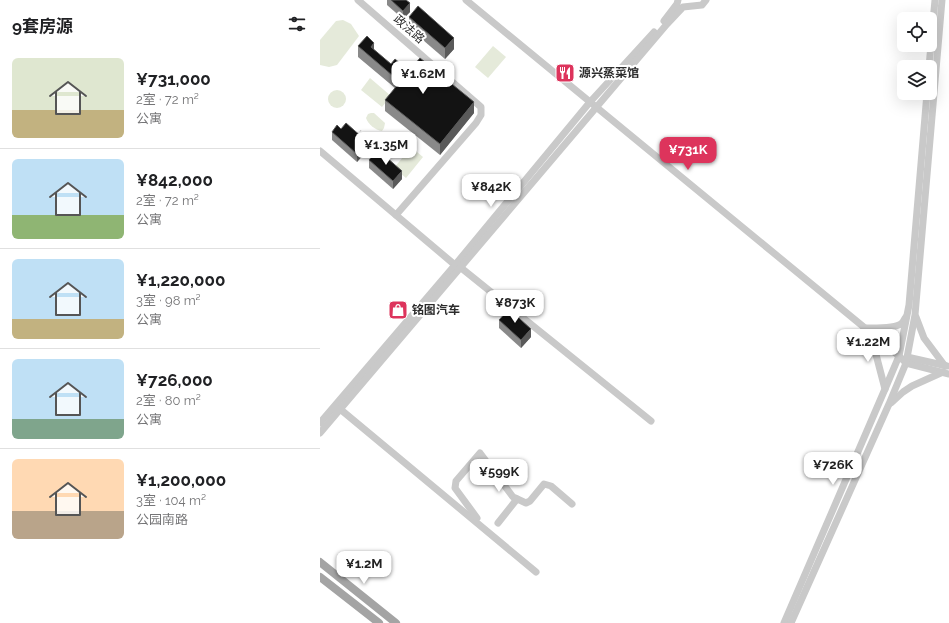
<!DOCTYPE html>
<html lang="zh">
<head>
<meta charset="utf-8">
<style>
  body { margin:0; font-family:Raleway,"Noto Sans SC",sans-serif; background:#f6f6f6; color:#202124; height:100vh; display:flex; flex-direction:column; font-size:15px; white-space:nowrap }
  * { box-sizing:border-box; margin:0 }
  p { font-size:13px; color:#757577 }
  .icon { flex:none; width:22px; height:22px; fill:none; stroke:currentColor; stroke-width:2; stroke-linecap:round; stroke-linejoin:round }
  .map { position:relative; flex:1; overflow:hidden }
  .details { display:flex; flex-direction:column; background:#fff; width:320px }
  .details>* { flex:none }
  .controls { position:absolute; left:577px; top:12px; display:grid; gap:8px }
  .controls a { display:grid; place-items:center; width:40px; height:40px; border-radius:6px; background:#fff; box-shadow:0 4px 16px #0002; font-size:20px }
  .price { position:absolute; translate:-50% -34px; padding:0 9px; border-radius:8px; background:#fff; color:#222; font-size:13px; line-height:26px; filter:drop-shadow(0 1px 2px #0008) }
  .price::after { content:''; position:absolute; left:50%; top:24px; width:12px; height:9px; margin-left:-6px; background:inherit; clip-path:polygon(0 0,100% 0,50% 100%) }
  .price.on { background:#dd345c; color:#fff }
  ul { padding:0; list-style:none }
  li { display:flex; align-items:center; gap:12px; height:100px; padding:0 12px }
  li+li { border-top:1px solid #e0e0e0 }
  li span { display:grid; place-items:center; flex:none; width:112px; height:80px; border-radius:6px; color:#555 }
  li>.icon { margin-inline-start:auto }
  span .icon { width:48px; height:48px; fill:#fffc; stroke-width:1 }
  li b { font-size:17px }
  h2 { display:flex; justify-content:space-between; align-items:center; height:48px; padding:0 12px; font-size:17px }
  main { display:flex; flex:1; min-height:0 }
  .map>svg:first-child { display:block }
  .green { fill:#e5eada }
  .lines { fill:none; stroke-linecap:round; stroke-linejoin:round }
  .path { stroke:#c9c9c9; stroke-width:1; stroke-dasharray:2 2; stroke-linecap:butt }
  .minor { stroke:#c9c9c9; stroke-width:7 }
  .major { stroke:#a4a4a4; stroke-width:8 }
  .wall { fill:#898989 }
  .shaded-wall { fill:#5a5a5a }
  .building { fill:#131313; stroke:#5a5a5a }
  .labels { text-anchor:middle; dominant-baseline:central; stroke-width:4; stroke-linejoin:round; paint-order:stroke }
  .street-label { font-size:12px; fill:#2c2c2c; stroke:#fff }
  .poi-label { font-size:12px; font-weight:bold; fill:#2c2c2c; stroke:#fff; text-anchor:start }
</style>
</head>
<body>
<main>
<section class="details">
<h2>9套房源<svg class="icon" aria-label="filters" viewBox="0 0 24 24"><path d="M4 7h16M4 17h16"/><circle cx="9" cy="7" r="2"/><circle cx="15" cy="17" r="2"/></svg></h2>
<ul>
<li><span style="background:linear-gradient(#dfe7d0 65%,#c2b280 0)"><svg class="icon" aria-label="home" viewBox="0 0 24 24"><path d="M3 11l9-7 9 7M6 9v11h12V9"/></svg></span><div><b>¥731,000</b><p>2室 · 72 m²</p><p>公寓</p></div></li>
<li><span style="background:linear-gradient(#bfe0f5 70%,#8fb573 0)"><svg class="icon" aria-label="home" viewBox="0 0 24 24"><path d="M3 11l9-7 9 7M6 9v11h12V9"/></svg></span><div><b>¥842,000</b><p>2室 · 72 m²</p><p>公寓</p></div></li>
<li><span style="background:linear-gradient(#bfe0f5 75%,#c2b280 0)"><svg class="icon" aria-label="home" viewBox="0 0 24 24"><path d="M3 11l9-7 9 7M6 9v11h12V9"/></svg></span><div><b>¥1,220,000</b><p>3室 · 98 m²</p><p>公寓</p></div></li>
<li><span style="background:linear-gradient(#bfe0f5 75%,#7fa58c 0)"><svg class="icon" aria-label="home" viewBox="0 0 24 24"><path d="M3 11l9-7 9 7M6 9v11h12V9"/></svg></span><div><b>¥726,000</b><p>2室 · 80 m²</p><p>公寓</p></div></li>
<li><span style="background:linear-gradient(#ffd9b3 65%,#b9a48a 0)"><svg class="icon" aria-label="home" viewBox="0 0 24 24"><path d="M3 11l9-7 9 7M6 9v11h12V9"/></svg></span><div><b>¥1,200,000</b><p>3室 · 104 m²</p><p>公园南路</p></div></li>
</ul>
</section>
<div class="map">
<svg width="629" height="623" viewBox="0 0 629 623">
  <rect width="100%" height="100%" fill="#fff"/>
  <g class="green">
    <path d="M 23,20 L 31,24 L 39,36 L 17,65 L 9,67 L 0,65 L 0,40 L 16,21 Z"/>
    <path d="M 173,46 L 186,57 L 168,78 L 155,67 Z"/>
    <path d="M 50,78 L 71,96 L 62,107 L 41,90 Z"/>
    <circle cx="17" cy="99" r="9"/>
    <path d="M 51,113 L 54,113 L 65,123 L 64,128 L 62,131 C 55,130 48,124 46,118 L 48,114 Z"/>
    <path d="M 91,147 L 103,157 L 86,178 L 74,168 Z"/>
  </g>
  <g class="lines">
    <path class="path" d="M 38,135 L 41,130"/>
    <g class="minor">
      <path d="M 38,0 L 161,107 L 161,115 L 156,123 L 76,215"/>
      <path d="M 146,0 L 579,356 L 586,363 L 629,374"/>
      <path d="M 344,21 L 357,4 L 358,0"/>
      <path d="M 609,67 L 615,0"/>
      <path d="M 0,151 L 135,265"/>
      <path d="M 140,267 L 331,421"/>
      <path d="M 596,317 L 604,338 L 625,366"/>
      <path d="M 544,328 C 553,328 576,329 582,323 C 584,321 584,319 586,317"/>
      <path d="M 548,332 L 553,343 L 565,389"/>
      <path d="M 587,357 L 627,366"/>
      <path d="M 571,403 L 583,392 L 592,386 L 623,372"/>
      <path d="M 20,409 L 216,572"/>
      <path d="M 0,423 L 135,265 L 270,102 L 334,32"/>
      <path d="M 0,433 L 347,24 L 363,7 L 382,5 L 386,0"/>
      <path d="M 157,518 L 135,488 L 136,481 L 160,453 L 193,497 L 206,503 L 210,501 L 224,484 L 231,486 L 252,504"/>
      <path d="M 178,523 L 197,499"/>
      <path d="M 464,623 L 565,389 L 579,356 L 589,305 L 607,93"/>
      <path d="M 471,623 L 569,404 L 586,363 L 595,315 L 622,0"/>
    </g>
    <g class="major">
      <path d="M 0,562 L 76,623"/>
      <path d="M 0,577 L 59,623"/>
    </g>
  </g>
  <g class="wall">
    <path d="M 67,0 L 86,0 L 90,12 L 83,19 L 67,5 Z"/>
    <path d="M 89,17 L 134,49 L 125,59 L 89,28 Z"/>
    <path d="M 38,46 L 54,50 L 71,64 L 89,71 L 154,113 L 120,155 L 65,111 L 65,100 L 75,88 L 38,57 Z"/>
    <path d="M 21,129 L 43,145 L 44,154 L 37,162 L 12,140 L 12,132 Z"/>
    <path d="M 49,160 L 82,179 L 73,189 L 49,168 Z"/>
    <path d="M 179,320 L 211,337 L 201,348 L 179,328 Z"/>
  </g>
  <g class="shaded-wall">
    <path d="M 90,3 L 90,12 L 83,19 L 83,11 Z"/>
    <path d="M 134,38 L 134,49 L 125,59 L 125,48 Z"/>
    <path d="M 54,43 L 54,54 L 51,58 L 51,47 Z"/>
    <path d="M 154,102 L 154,113 L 120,155 L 120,144 Z"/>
    <path d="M 43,138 L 43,146 L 39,142 Z"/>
    <path d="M 44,146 L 44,154 L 37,162 L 37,154 Z"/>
    <path d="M 82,171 L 82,179 L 73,189 L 73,181 Z"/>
    <path d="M 211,329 L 211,337 L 201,348 L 201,340 Z"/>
  </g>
  <g class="building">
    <path d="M 71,0 L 86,0 L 90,3 L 83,11 Z"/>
    <path d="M 98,6 L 134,38 L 125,48 L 89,17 Z"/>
    <path d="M 47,36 L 54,43 L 51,47 L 71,64 L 75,59 L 89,71 L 100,58 L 154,102 L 120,144 L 65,100 L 80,82 L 38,46 Z"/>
    <path d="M 26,123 L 43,138 L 39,142 L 44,146 L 37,154 L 12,132 L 17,125 L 21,129 Z"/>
    <path d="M 58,150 L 82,171 L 73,181 L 49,160 Z"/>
    <path d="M 189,309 L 211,329 L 201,340 L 179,320 Z"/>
  </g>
  <defs>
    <symbol id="restaurant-square" viewBox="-11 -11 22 22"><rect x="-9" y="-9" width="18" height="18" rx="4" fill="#dd345c" stroke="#fff"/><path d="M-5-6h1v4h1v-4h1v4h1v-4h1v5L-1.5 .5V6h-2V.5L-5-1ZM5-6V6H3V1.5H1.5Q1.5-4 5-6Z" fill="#fff"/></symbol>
    <symbol id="shop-square" viewBox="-11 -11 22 22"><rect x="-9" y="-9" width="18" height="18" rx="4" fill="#dd345c" stroke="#fff"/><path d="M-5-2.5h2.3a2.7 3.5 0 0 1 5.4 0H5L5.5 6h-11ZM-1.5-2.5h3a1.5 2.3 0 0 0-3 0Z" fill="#fff"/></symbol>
  </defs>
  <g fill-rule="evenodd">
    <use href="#restaurant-square" x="234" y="62" width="22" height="22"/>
    <use href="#shop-square" x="67" y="299" width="22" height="22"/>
  </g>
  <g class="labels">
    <g class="street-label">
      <text transform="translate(89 29) rotate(41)">政法路</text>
    </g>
    <g class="poi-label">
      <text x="259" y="73">源兴蒸菜馆</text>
      <text x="92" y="310">铭图汽车</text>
    </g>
  </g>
</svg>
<div class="controls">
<a><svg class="icon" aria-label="locate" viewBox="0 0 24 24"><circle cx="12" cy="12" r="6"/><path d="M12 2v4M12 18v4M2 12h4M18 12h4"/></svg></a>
<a><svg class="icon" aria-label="layers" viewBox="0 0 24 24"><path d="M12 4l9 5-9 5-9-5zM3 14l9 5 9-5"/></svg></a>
</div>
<b class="price" style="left:103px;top:95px">¥1.62M</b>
<b class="price" style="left:66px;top:166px">¥1.35M</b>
<b class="price on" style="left:368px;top:171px">¥731K</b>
<b class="price" style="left:171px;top:208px">¥842K</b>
<b class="price" style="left:195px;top:324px">¥873K</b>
<b class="price" style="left:548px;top:363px">¥1.22M</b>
<b class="price" style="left:513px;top:486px">¥726K</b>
<b class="price" style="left:179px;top:493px">¥599K</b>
<b class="price" style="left:44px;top:585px">¥1.2M</b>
</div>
</main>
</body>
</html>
